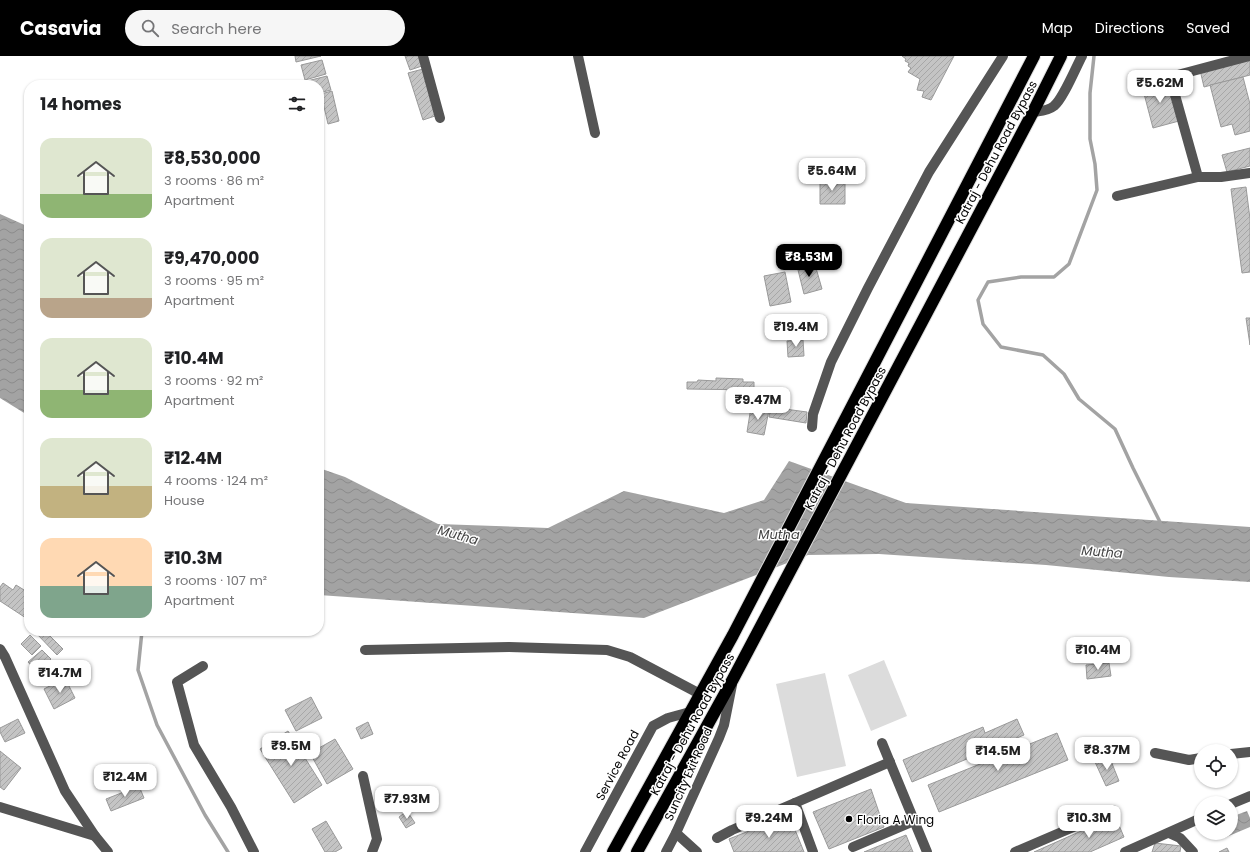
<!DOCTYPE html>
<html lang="en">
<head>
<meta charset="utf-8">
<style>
  body { margin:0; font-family:Poppins,sans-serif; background:#f6f6f6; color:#202124; height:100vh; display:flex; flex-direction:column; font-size:15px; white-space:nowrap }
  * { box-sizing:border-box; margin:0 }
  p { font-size:13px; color:#757577 }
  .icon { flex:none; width:22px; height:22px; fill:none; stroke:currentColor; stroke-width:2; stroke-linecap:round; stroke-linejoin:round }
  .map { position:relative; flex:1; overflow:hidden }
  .details { position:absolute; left:24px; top:24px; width:300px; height:556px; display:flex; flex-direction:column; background:#fff; border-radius:16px; box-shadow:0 1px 3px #0004 }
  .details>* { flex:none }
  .tools { position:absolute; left:1194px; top:688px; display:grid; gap:8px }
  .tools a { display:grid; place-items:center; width:44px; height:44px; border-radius:50%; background:#fff; box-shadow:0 1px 3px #0004; font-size:20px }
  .price { position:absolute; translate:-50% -34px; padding:0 9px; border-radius:8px; background:#fff; color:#222; font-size:13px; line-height:26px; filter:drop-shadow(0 1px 2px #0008) }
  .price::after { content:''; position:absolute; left:50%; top:24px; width:12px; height:9px; margin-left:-6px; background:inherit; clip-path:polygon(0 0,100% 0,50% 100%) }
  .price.active { background:#000; color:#fff }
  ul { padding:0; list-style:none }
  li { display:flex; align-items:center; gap:12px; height:100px; padding:0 16px }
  li span { display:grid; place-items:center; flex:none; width:112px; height:80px; border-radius:12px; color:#555 }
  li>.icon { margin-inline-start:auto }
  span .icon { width:48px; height:48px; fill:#fffc; stroke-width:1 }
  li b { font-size:17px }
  h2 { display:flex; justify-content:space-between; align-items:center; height:48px; padding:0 16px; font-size:17px }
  header { display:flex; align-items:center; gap:24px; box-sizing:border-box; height:56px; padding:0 20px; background:#000; color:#fff }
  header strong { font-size:19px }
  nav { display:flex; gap:22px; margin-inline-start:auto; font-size:14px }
  .search { width:280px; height:36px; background:#f6f6f6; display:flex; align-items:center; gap:10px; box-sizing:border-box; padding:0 14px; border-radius:22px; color:#757577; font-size:15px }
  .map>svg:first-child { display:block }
  .pitch { fill:#dcdcdc }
  .water { fill:url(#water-waves) }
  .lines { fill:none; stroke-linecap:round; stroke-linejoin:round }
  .stream { stroke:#a3a3a3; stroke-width:3.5 }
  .building { fill:url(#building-hatch); stroke:#999 }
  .highway-casing { stroke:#dbdbdb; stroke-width:14 }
  .minor { stroke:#555; stroke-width:10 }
  .highway { stroke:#000; stroke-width:12 }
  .poi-dot { fill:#000; stroke:#fff; stroke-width:1.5 }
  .labels { text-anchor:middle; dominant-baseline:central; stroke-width:3; stroke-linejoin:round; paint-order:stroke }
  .street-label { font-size:12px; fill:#000; stroke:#fff }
  .poi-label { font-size:12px; fill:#000; stroke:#fff; text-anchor:start }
  .water-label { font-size:13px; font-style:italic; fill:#444; stroke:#fff }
</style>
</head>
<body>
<header>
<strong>Casavia</strong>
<div class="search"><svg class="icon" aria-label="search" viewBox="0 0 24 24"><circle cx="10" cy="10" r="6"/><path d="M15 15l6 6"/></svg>Search here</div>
<nav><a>Map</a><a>Directions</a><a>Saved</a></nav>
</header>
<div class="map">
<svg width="1250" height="796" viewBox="0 0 1250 796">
  <defs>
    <pattern id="water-waves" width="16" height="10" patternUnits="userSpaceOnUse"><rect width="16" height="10" fill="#a3a3a3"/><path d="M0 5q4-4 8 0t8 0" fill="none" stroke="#8b8b8b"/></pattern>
    <pattern id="building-hatch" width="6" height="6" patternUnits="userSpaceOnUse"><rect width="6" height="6" fill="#c4c4c4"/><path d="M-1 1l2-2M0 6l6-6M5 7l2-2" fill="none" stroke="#a7a7a7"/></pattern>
  </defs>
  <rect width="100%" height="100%" fill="#fff"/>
  <g class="pitch">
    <path d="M 884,604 L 907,660 L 871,675 L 848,619 Z"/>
    <path d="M 825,617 L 846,710 L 797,721 L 776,628 Z"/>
  </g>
  <g class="water">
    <path d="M 0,158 L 29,171 L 29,360 L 0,342 Z"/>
    <path d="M 789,405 L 906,447 L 1250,471 L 1250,526 L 1169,521 L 1046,509 L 879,498 L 808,499 L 644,562 L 319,539 L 319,412 L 345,421 L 438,468 L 548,472 L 624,435 L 724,457 L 764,444 Z"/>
    <path d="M 1247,755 L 1250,762 L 1250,771 L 1224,782 L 1222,777 L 1231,777 L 1231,761 Z"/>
  </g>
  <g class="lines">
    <g class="stream">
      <path d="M 1094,0 L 1090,37 L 1090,83 L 1095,108 L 1097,134 L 1069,208 L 1054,221 L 1021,221 L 988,226 L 978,244 L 983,268 L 1001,291 L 1043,299 L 1064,318 L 1079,343 L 1115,373 L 1133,412 L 1160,466"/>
      <path d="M 142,575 L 138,614 L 157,669 L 205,759 L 228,796"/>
    </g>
  </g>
  <g class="building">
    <path d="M 295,0 L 321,0 L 296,6 Z"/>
    <path d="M 405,0 L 418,0 L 422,10 L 410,14 Z"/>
    <path d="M 902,0 L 954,0 L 931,44 L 922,41 L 924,35 L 917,34 L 920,23 L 908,16 L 911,12 L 908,10 L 909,7 L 905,5 L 906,3 Z"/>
    <path d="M 1250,1 L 1250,19 L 1204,31 L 1200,14 Z"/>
    <path d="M 322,4 L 326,18 L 305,24 L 301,9 Z"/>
    <path d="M 423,13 L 438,59 L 423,64 L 408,17 Z"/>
    <path d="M 327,20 L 331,34 L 319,37 L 319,29 L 304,29 L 303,26 Z"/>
    <path d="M 1243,21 L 1250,48 L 1250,75 L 1235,79 L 1232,68 L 1221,71 L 1210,29 Z"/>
    <path d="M 1168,24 L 1179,65 L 1153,72 L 1142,30 Z"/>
    <path d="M 332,35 L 339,65 L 328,68 L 321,38 Z"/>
    <path d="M 1250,92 L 1250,110 L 1227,116 L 1222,99 Z"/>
    <path d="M 820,124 L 845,125 L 845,148 L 820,148 Z"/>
    <path d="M 1246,131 L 1250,163 L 1250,216 L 1242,217 L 1231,133 Z"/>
    <path d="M 814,205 L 822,233 L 804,238 L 797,210 Z"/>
    <path d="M 785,216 L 791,246 L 770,250 L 764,220 Z"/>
    <path d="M 1246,262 L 1250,262 L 1250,289 Z"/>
    <path d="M 803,284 L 804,300 L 788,301 L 787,285 Z"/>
    <path d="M 716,322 L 743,323 L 743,326 L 754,326 L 754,334 L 687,333 L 687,326 L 697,326 L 698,324 L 716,325 Z"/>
    <path d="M 751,351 L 769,354 L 764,379 L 747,376 Z"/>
    <path d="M 770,351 L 807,356 L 806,367 L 769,361 Z"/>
    <path d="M 3,527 L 13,534 L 16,529 L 29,537 L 29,564 L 0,545 L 0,531 Z"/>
    <path d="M 38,575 L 45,575 L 63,593 L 57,599 L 36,577 Z"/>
    <path d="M 30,579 L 41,590 L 32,599 L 21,588 Z"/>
    <path d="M 42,594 L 51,603 L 37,616 L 28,606 Z"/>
    <path d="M 1109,607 L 1111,620 L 1087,623 L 1086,609 Z"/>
    <path d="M 65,622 L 75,642 L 54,653 L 44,633 Z"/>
    <path d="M 311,641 L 322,662 L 296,675 L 285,654 Z"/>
    <path d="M 18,663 L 25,677 L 5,686 L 0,676 L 0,672 Z"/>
    <path d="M 1017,663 L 1024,679 L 912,726 L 903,704 L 983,671 L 985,677 Z"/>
    <path d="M 368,666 L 373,678 L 361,683 L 356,672 Z"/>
    <path d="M 288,675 L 322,729 L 294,747 L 260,693 Z"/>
    <path d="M 1057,677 L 1068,704 L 939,756 L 928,729 Z"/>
    <path d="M 335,683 L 353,713 L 327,728 L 310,697 Z"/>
    <path d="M 0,695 L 21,712 L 4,734 L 0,731 Z"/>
    <path d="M 1109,700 L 1119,725 L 1106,730 L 1095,706 Z"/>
    <path d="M 139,730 L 144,742 L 111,755 L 106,743 Z"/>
    <path d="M 871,733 L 884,771 L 829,793 L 813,756 Z"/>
    <path d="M 407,755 L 415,767 L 406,772 L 399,761 Z"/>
    <path d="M 789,759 L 804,796 L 734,796 L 729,783 Z"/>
    <path d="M 1115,760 L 1124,781 L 1090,796 L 1034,796 Z"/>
    <path d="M 326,765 L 342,792 L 335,796 L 325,796 L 312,773 Z"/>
    <path d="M 906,779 L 913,796 L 864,796 Z"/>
    <path d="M 1155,787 L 1181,790 L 1180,796 L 1152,796 Z"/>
    <path d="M 1227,792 L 1229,796 L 1219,796 Z"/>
  </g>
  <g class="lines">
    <defs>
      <g id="highway">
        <path d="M 613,796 L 733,579 L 1034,0"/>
        <path d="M 637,796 L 733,623 L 1033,56 L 1061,0"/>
      </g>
    </defs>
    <use href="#highway" class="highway-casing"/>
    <g class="minor">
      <path d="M 423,0 L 440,62"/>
      <path d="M 578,0 L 595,77"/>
      <path d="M 1033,56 C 1040,55 1048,55 1054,50 C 1063,43 1076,11 1082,0"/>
      <path d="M 1198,121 L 1170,21 L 1249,0"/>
      <path d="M 1117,140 L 1198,121 L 1221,121 L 1250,117"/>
      <path d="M 812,371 L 813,358 L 831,306 L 868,232 L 929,116 L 1003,0"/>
      <path d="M 0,593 L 5,601 L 65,735 L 95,780 L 108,796"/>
      <path d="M 365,594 L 509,591 L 607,594 L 630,601 L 700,638"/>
      <path d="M 203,610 L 177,626 L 194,689 L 231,751 L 254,796"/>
      <path d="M 882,687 L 927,796"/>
      <path d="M 1155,697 L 1189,704 L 1201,702"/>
      <path d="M 1231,698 L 1250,696"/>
      <path d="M 363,720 L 377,783 L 372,796"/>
      <path d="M 795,747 L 813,796"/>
      <path d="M 1231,748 L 1250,740"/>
      <path d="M 0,751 L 95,780"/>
      <path d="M 676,777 L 697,796"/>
      <path d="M 1169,777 L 1180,782 L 1193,796"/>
      <path d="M 717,782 L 732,774 L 890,706"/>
      <path d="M 853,791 L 914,765"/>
      <path d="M 585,796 L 653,670 L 668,662 L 690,656"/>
      <path d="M 666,796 L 676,777 L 719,682 L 724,669 L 732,629"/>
      <path d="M 1015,796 L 1113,754"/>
      <path d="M 1125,796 L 1201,762"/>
    </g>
    <use href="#highway" class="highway"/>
  </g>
  <circle class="poi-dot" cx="849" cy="763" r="4"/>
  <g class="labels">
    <g class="street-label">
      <text transform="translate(996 96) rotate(-62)">Katraj - Dehu Road Bypass</text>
      <text transform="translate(845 382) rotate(-62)">Katraj - Dehu Road Bypass</text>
      <text transform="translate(692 668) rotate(-61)">Katraj - Dehu Road Bypass</text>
      <text transform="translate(617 709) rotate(-62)">Service Road</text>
      <text transform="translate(688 718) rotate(-66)">Suncity Exit Road</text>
    </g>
    <g class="poi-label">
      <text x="857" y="763">Floria A Wing</text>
    </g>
    <g class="water-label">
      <text x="779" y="478">Mutha</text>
      <text transform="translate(458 479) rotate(16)">Mutha</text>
      <text transform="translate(1102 496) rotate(4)">Mutha</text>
    </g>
  </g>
</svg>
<div class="tools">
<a><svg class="icon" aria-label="locate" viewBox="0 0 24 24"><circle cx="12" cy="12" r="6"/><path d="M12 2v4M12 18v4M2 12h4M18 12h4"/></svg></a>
<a><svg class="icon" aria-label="layers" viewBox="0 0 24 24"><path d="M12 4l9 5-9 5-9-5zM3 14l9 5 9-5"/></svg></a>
</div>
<b class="price" style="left:1160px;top:48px">₹5.62M</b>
<b class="price" style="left:832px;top:136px">₹5.64M</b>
<b class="price active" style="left:809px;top:222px">₹8.53M</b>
<b class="price" style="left:796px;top:292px">₹19.4M</b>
<b class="price" style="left:758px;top:365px">₹9.47M</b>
<b class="price" style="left:1098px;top:615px">₹10.4M</b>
<b class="price" style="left:60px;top:638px">₹14.7M</b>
<b class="price" style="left:291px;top:711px">₹9.5M</b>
<b class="price" style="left:1107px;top:715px">₹8.37M</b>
<b class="price" style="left:998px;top:716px">₹14.5M</b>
<b class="price" style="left:125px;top:742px">₹12.4M</b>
<b class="price" style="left:407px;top:764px">₹7.93M</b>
<b class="price" style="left:769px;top:783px">₹9.24M</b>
<b class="price" style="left:1089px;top:783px">₹10.3M</b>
<section class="details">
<h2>14 homes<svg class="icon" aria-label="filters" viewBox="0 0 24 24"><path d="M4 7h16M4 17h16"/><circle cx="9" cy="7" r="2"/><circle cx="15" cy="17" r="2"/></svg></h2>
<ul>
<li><span style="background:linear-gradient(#dfe7d0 70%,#8fb573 0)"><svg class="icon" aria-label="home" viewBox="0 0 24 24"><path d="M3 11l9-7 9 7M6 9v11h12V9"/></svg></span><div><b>₹8,530,000</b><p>3 rooms · 86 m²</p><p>Apartment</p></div></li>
<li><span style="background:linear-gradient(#dfe7d0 75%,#b9a48a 0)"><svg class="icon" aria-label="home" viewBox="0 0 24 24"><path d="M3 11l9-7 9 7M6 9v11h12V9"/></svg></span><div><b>₹9,470,000</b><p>3 rooms · 95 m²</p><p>Apartment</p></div></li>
<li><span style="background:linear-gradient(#dfe7d0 65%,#8fb573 0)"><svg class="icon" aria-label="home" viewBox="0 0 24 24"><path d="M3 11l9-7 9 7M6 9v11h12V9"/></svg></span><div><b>₹10.4M</b><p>3 rooms · 92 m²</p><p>Apartment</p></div></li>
<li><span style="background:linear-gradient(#dfe7d0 60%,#c2b280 0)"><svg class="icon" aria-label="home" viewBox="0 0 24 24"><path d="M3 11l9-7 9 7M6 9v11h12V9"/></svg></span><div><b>₹12.4M</b><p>4 rooms · 124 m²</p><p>House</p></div></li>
<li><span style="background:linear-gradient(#ffd9b3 60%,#7fa58c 0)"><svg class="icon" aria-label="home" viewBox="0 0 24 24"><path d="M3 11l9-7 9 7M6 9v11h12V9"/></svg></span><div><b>₹10.3M</b><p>3 rooms · 107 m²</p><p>Apartment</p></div></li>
</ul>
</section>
</div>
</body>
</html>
